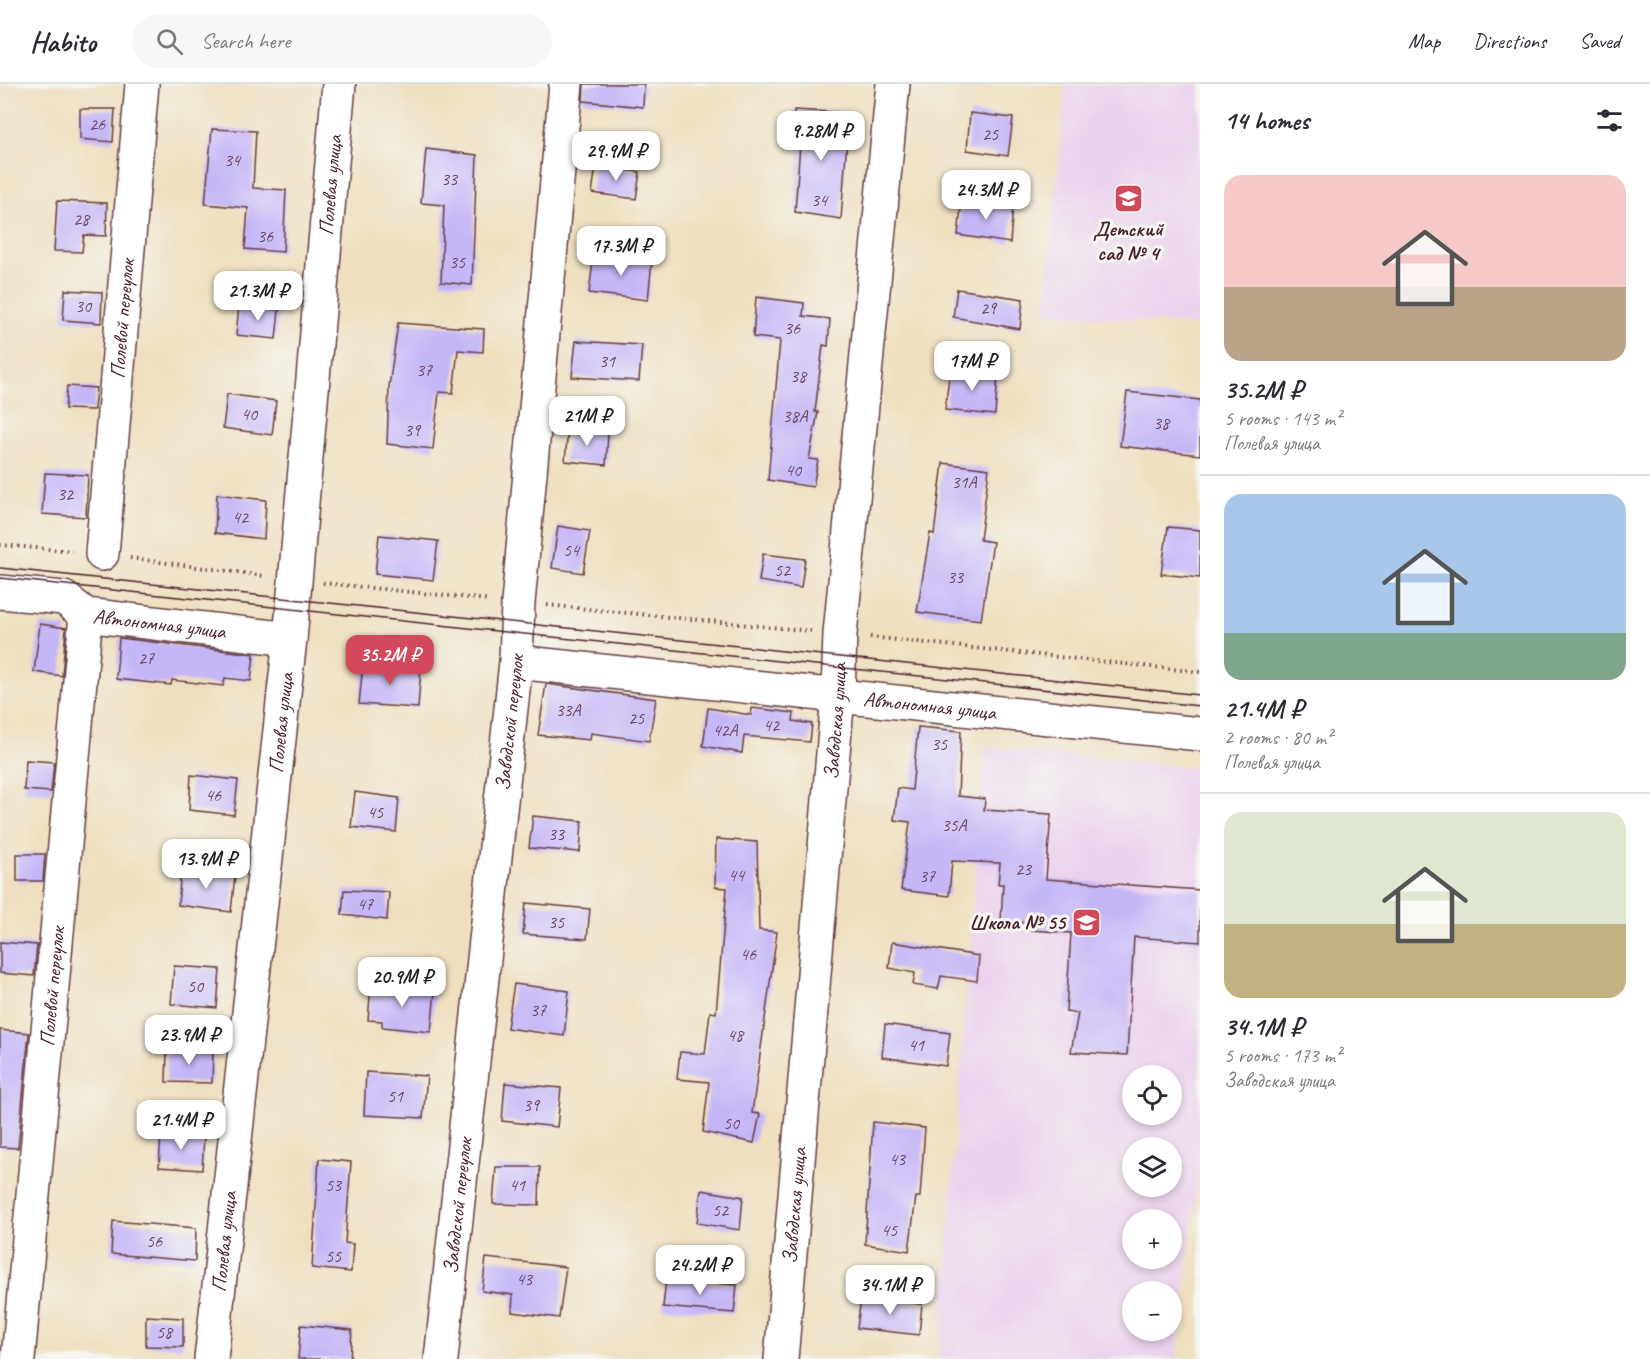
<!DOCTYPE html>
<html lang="en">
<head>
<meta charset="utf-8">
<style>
  body { margin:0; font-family:Caveat,sans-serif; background:#f7f7f7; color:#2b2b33; height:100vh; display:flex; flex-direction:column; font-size:22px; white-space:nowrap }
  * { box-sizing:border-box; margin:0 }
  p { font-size:20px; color:#7c7c81 }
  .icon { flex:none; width:33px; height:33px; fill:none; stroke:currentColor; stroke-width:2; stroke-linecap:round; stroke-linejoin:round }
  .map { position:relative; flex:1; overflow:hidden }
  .panel { display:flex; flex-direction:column; background:#fff; width:450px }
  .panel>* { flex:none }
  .controls { position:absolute; left:1122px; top:981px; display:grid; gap:12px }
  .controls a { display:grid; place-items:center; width:60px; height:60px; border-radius:50%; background:#fff; box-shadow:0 3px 9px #0003; font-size:30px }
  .price { position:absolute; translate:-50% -51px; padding:0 14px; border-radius:12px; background:#fff; color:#222; font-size:20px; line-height:39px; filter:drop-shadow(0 2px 3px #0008) }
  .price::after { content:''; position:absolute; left:50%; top:36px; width:18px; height:14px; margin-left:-9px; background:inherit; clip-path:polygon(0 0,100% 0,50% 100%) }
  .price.active { background:#d1495b; color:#fff }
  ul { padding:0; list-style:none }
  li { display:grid; align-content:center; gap:12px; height:318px; padding:0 24px }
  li+li { border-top:2px solid #e1e1e2 }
  li span { display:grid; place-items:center; height:186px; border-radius:18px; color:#555 }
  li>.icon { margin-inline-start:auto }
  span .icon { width:108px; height:108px; fill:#fffc; stroke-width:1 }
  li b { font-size:26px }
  h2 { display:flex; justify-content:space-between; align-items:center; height:72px; padding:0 24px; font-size:26px }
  header { display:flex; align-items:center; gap:36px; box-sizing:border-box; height:84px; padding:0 30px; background:#fff; border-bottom:2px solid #e1e1e2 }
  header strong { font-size:28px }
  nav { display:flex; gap:33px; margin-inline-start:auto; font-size:21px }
  .search { width:420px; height:54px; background:#f7f7f7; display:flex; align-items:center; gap:15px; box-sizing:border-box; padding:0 21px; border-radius:33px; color:#7c7c81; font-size:22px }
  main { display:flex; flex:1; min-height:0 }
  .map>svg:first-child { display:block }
  .built { fill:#ead1ec; fill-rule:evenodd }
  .building { fill:#c5b6f7 }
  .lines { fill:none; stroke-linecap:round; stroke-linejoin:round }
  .minor-casing { stroke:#633c41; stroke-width:36 }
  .path { stroke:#633c41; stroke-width:4; stroke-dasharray:1.5 4.5; stroke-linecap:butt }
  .minor { stroke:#fff; stroke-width:33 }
  .tram { stroke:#4a1f2b; stroke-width:1.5 }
  .labels { text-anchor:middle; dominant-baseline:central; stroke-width:6; stroke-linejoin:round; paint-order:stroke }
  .number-label { font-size:18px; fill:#69455e }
  .street-label { font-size:21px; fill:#4a1f2b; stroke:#f6f6f2 }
  .poi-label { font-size:21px; font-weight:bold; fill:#4a1f2b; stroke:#f6f6f2 }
</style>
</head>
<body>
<header>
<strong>Habito</strong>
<div class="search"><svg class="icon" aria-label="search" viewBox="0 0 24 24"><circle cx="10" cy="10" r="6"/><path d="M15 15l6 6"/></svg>Search here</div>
<nav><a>Map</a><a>Directions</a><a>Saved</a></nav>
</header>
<main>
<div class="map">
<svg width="1200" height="1275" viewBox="0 0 1200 1275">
  <rect width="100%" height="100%" fill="#f6f6f2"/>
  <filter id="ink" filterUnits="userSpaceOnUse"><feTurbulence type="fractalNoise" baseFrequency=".0167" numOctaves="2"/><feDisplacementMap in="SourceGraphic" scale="12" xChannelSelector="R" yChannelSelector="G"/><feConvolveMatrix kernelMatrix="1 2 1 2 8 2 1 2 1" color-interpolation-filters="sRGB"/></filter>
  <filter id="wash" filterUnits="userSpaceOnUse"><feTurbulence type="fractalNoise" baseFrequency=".008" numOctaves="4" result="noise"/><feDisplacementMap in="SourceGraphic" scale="24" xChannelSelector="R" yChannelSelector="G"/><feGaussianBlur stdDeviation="1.35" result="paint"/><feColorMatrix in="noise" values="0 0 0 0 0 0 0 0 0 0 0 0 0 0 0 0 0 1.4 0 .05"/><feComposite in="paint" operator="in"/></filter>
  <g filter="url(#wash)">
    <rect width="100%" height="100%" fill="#eedfbf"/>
    <g class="built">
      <path d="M 1066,0 L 1200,0 L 1200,242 L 1045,228 Z"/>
      <path d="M 985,663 L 1200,685 L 1200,1074 L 1177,1275 L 939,1275 ZM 1132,992 L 1172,992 L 1172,1030 L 1132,1030 ZM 1132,1064 L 1172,1064 L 1172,1102 L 1132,1102 ZM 1132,1136 L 1172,1136 L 1172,1174 L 1132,1174 ZM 1132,1208 L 1172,1208 L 1172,1246 L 1132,1246 Z"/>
    </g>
    <g id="blocks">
      <g class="building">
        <path d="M 584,0 L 644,0 L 643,23 L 583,17 Z"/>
        <path d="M 80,25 L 115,25 L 113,58 L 80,55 Z"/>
        <path d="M 794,26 L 849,29 L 841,135 L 795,128 L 800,60 L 792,60 Z"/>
        <path d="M 970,29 L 1013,34 L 1008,72 L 967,66 Z"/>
        <path d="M 212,45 L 256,47 L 253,104 L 286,106 L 283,168 L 245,165 L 248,124 L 205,120 Z"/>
        <path d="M 426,65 L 477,71 L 472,201 L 441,198 L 444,121 L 421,119 Z"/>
        <path d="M 596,82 L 640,88 L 636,115 L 592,109 Z"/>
        <path d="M 962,116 L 1013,122 L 1010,159 L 958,151 Z"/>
        <path d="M 57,117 L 107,119 L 106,152 L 84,151 L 82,168 L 54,167 Z"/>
        <path d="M 594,170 L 652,177 L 648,216 L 589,209 Z"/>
        <path d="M 957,205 L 1023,215 L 1020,245 L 953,233 Z"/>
        <path d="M 65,206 L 102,208 L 101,239 L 63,236 Z"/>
        <path d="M 756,213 L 804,219 L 803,232 L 830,235 L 828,262 L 823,261 L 815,328 L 818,328 L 809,375 L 818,376 L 813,403 L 768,396 L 780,256 L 753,253 Z"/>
        <path d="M 239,222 L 279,226 L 276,255 L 236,251 Z"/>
        <path d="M 398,239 L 484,245 L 483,268 L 458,266 L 453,309 L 439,308 L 433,365 L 387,360 L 389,303 Z"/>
        <path d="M 576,257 L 642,261 L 639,297 L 572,293 Z"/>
        <path d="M 950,285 L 998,290 L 995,331 L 945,326 Z"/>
        <path d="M 67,302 L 96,304 L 94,326 L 65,325 Z"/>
        <path d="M 1127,308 L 1200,316 L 1200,371 L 1120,362 Z"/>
        <path d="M 227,310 L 276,317 L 272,351 L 223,344 Z"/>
        <path d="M 568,345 L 608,350 L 606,381 L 565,377 Z"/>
        <path d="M 943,379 L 989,385 L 980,456 L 993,458 L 981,536 L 917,528 L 930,449 L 934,450 Z"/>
        <path d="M 45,389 L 88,391 L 86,433 L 42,430 Z"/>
        <path d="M 217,410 L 266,416 L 264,455 L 215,449 Z"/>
        <path d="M 558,442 L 590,447 L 583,489 L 552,484 Z"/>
        <path d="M 1168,443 L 1200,446 L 1200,494 L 1161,490 Z"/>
        <path d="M 379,451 L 438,457 L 433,496 L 375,490 Z"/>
        <path d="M 763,470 L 805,475 L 801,504 L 759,497 Z"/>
        <path d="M 40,540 L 66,544 L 62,592 L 34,588 Z"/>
        <path d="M 119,554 L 254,570 L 251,597 L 225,594 L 223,602 L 172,596 L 171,601 L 116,595 Z"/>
        <path d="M 363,580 L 421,584 L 418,624 L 359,620 Z"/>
        <path d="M 546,600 L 656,615 L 649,657 L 591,649 L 590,656 L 538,651 Z"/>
        <path d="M 708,624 L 751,631 L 752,624 L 794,629 L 793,637 L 812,640 L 810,658 L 744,652 L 742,669 L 703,662 Z"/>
        <path d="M 918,643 L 961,647 L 958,712 L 985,715 L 984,726 L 1051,730 L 1046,795 L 1200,806 L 1200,858 L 1134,853 L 1127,971 L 1071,968 L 1078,929 L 1066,927 L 1071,849 L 1031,846 L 1031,839 L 1001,837 L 1003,800 L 998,800 L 1000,779 L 952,777 L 949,812 L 901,806 L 910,738 L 894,736 L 898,704 L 912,706 Z"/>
        <path d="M 26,676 L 54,678 L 51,708 L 24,706 Z"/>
        <path d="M 191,691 L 238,696 L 234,731 L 189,726 Z"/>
        <path d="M 355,708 L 399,714 L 396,748 L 351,743 Z"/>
        <path d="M 533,732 L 582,737 L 580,768 L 529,764 Z"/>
        <path d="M 716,755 L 757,758 L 759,846 L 777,848 L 752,1029 L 760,1030 L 754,1059 L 703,1048 L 709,998 L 677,995 L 680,968 L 705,970 L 710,928 L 716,929 L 727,804 L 715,803 Z"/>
        <path d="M 17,770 L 45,770 L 43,797 L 17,797 Z"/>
        <path d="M 181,784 L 235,791 L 231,828 L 178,821 Z"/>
        <path d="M 344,806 L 389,808 L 387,836 L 342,831 Z"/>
        <path d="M 526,819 L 590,825 L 587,855 L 523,850 Z"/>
        <path d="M 0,858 L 37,861 L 34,892 L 0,889 Z"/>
        <path d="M 892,858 L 979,872 L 977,897 L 941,892 L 938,905 L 913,901 L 915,889 L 889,884 Z"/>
        <path d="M 174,882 L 220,885 L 217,924 L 171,920 Z"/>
        <path d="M 514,900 L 569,907 L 564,952 L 507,944 Z"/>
        <path d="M 371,901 L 435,907 L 431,948 L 382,943 L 382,937 L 368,936 Z"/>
        <path d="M 885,940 L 950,949 L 946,982 L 882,973 Z"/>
        <path d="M 0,946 L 29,949 L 18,1064 L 0,1063 Z"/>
        <path d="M 167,965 L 213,967 L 212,999 L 166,998 Z"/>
        <path d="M 366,988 L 427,992 L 423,1034 L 364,1031 Z"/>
        <path d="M 505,999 L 561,1004 L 557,1043 L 502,1037 Z"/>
        <path d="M 873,1038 L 925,1044 L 920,1113 L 916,1113 L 909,1167 L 865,1160 Z"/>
        <path d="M 161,1048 L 204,1053 L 202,1086 L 159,1083 Z"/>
        <path d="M 319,1075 L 351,1078 L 345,1159 L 353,1160 L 351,1188 L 312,1184 Z"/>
        <path d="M 496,1083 L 540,1083 L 539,1121 L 493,1120 Z"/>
        <path d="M 701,1106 L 743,1113 L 740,1146 L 697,1139 Z"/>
        <path d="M 113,1137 L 196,1144 L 195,1177 L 111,1170 Z"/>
        <path d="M 486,1174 L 566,1183 L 559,1234 L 512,1228 L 513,1211 L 482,1207 Z"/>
        <path d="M 666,1195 L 737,1201 L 734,1229 L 663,1223 Z"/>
        <path d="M 861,1214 L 922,1220 L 919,1251 L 857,1244 Z"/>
        <path d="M 146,1232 L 183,1234 L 183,1263 L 146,1262 Z"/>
        <path d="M 301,1241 L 352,1246 L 350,1275 L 298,1275 Z"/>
      </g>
    </g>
  </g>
  <g filter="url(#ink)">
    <use href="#blocks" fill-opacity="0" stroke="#633c41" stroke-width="1.5"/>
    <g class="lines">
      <defs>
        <g id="minor">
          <path id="s1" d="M 102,470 L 142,0"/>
          <path id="s2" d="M 0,508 L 64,514 L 86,531 L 290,555"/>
          <path id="s3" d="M 516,578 L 1200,650"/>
          <path id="s4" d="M 18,1275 L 86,531"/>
          <path id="s5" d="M 211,1275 L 290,555 L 339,0"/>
          <path id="s6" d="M 441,1275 L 516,578 L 518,519 L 566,0"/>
          <path id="s7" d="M 781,1275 L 838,611 L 840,550 L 893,0"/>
        </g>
      </defs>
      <use href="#minor" class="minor-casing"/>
      <g class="path">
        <path d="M 0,461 L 72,467"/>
        <path d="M 130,474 L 265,492"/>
        <path d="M 323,499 L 489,516"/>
        <path d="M 547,521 L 811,547"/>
        <path d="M 870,553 L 1200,588"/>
      </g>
      <use href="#minor" class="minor"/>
      <g class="tram">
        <path d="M 0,484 L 1200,611"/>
        <path d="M 0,494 L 1200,622"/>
      </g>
    </g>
  </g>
  <defs>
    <symbol id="school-square" viewBox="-11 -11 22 22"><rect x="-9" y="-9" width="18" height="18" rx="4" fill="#d1495b" stroke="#f6f6f2"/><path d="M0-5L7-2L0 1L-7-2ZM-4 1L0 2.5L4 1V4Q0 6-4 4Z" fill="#fff"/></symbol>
  </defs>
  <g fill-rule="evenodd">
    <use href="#school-square" x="1112" y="98" width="33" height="33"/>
    <use href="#school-square" x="1070" y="822" width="33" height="33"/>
  </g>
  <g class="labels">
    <g class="number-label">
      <text x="97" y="40">26</text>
      <text x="990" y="50">25</text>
      <text x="232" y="76">34</text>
      <text x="449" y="95">33</text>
      <text x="819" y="116">34</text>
      <text x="81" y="135">28</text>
      <text x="265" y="152">36</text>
      <text x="457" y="178">35</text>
      <text x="83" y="222">30</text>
      <text x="988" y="224">29</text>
      <text x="792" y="244">36</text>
      <text x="607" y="277">31</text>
      <text x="424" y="286">37</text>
      <text x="798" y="292">38</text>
      <text x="249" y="330">40</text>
      <text x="795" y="332">38А</text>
      <text x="1161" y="339">38</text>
      <text x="412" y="346">39</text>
      <text x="793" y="386">40</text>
      <text x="964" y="398">31А</text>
      <text x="65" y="410">32</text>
      <text x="240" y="433">42</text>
      <text x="571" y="466">54</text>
      <text x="782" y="486">52</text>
      <text x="955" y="493">33</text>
      <text x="146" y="574">27</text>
      <text x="568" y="626">33А</text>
      <text x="636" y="634">25</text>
      <text x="771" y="641">42</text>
      <text x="725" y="646">42А</text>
      <text x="939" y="660">35</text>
      <text x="213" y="711">46</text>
      <text x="375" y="728">45</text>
      <text x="954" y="741">35А</text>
      <text x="556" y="750">33</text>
      <text x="1023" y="785">23</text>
      <text x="736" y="791">44</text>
      <text x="927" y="792">37</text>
      <text x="365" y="820">47</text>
      <text x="556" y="838">35</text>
      <text x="748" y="870">46</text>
      <text x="195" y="902">50</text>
      <text x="538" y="926">37</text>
      <text x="735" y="951">48</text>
      <text x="916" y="961">41</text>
      <text x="395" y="1012">51</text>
      <text x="531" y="1021">39</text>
      <text x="731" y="1039">50</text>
      <text x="897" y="1075">43</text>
      <text x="333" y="1101">53</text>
      <text x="517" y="1101">41</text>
      <text x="720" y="1126">52</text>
      <text x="889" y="1146">45</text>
      <text x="154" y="1157">56</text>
      <text x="333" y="1172">55</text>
      <text x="524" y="1195">43</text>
      <text x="164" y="1248">58</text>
    </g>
    <g class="street-label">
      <text stroke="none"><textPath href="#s5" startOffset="1180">Полевая улица</textPath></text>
      <text stroke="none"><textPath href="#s1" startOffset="236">Полевой переулок</textPath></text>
      <text stroke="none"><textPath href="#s2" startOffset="166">Автономная улица</textPath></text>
      <text stroke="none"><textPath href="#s3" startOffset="416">Автономная улица</textPath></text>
      <text stroke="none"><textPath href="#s7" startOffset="640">Заводская улица</textPath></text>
      <text stroke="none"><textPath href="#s5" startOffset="640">Полевая улица</textPath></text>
      <text stroke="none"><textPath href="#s6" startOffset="640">Заводской переулок</textPath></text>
      <text stroke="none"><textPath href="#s4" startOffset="374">Полевой переулок</textPath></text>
      <text stroke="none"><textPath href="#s6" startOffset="154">Заводской переулок</textPath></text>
      <text stroke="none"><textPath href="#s7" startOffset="154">Заводская улица</textPath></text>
      <text stroke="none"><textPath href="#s5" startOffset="118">Полевая улица</textPath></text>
    </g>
    <g class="poi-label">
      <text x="1128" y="145">Детский<tspan x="1128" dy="24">сад № 4</tspan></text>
      <text x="1065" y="838" text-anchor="end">Школа № 55</text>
    </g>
  </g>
</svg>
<div class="controls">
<a><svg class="icon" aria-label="locate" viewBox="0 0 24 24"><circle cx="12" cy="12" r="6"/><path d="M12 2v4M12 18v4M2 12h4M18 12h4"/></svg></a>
<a><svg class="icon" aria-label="layers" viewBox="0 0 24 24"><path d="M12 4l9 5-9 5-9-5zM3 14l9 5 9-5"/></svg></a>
<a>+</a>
<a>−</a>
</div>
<b class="price" style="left:821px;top:78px">9.28M ₽</b>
<b class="price" style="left:616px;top:98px">29.9M ₽</b>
<b class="price" style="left:986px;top:137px">24.3M ₽</b>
<b class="price" style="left:621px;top:193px">17.3M ₽</b>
<b class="price" style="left:258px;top:238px">21.3M ₽</b>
<b class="price" style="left:972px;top:308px">17M ₽</b>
<b class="price" style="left:587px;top:363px">21M ₽</b>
<b class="price active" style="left:390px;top:602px">35.2M ₽</b>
<b class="price" style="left:206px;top:806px">13.9M ₽</b>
<b class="price" style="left:402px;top:924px">20.9M ₽</b>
<b class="price" style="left:189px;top:982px">23.9M ₽</b>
<b class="price" style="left:181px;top:1067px">21.4M ₽</b>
<b class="price" style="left:700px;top:1212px">24.2M ₽</b>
<b class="price" style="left:890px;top:1232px">34.1M ₽</b>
</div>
<section class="panel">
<h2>14 homes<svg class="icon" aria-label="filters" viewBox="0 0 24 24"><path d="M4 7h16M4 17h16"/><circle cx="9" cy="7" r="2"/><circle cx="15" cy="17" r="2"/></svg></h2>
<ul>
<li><span style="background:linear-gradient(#f6c9c9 60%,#b9a48a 0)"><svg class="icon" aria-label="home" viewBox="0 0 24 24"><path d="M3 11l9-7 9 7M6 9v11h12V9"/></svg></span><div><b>35.2M ₽</b><p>5 rooms · 143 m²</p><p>Полевая улица</p></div></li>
<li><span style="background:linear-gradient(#a9c7e8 75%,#7fa58c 0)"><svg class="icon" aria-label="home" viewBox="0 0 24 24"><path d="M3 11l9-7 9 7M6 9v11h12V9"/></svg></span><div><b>21.4M ₽</b><p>2 rooms · 80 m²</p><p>Полевая улица</p></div></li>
<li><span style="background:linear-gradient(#dfe7d0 60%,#c2b280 0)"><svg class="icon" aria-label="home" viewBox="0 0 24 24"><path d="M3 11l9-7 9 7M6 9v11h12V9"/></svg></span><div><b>34.1M ₽</b><p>5 rooms · 173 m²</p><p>Заводская улица</p></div></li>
</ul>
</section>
</main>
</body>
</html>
